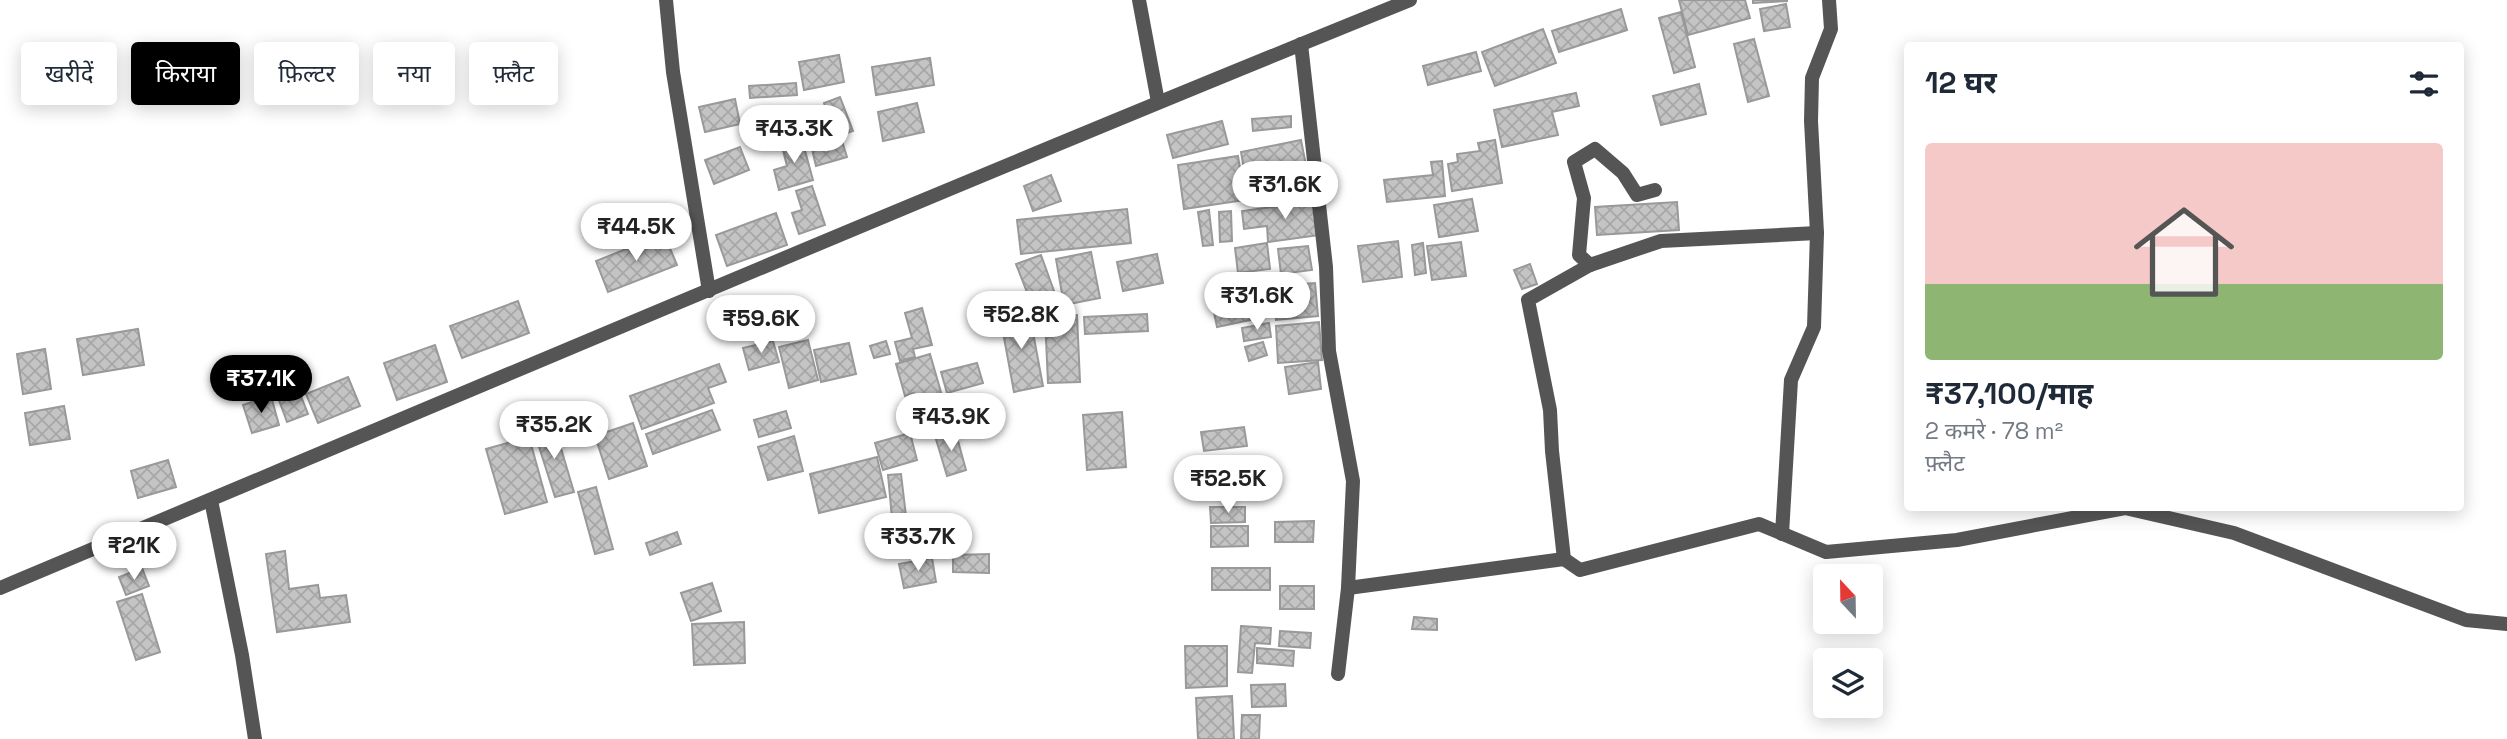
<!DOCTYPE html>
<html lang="hi">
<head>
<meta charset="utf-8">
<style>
  body { margin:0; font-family:"Space Grotesk","Noto Sans Devanagari",sans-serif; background:#f2f2f3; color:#1f2937; height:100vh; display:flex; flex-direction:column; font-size:26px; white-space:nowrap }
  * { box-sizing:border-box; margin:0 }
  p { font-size:23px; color:#747a83 }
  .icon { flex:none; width:38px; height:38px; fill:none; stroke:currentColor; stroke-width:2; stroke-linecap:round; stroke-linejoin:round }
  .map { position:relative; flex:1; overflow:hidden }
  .details { position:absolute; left:1904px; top:42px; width:560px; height:469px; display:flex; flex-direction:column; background:#fff; border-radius:7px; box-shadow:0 4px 18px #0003 }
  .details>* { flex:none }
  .top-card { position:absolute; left:21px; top:42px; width:665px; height:63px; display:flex; gap:14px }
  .needle { width:46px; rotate:338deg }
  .controls { position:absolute; left:1813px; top:564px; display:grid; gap:14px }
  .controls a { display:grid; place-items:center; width:70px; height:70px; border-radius:7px; background:#fff; box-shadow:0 4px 18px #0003; font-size:35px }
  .price { position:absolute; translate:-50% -60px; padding:0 16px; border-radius:24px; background:#fff; color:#222; font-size:23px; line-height:46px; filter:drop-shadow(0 2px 4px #0008) }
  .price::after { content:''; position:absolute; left:50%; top:42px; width:21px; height:16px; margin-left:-10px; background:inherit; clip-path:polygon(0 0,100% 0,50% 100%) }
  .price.active { background:#000; color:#fff }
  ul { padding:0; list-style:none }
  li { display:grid; align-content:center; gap:14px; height:371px; padding:0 21px }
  li span { display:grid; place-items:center; height:217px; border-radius:7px; color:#555 }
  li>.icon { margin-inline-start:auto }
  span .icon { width:126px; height:126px; fill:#fffc; stroke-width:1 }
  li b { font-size:30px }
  h2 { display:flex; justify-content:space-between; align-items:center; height:84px; padding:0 21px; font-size:30px }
  .pill { padding:0 24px; border-radius:7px; background:#fff; box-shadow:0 4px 18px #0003; font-size:24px; line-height:63px }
  .pill.active { background:#000; color:#fff }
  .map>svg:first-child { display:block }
  .building { fill:url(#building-cross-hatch); stroke:#999; stroke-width:2 }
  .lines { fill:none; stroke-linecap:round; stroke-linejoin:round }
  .minor { stroke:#555; stroke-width:14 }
  .tertiary { stroke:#555; stroke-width:14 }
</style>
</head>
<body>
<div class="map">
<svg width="2507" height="739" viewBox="0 0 2507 739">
  <defs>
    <pattern id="building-cross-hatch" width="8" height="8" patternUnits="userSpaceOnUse" patternTransform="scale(1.75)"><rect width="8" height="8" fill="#c4c4c4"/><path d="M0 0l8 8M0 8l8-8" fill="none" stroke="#a7a7a7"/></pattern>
  </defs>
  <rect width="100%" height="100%" fill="#fff"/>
  <g class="building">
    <path d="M 1679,0 L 1745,0 L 1750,18 L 1688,35 Z"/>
    <path d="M 1753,0 L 1787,0 L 1787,1 L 1753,3 Z"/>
    <path d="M 1786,4 L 1790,27 L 1764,31 L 1760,9 Z"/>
    <path d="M 1621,9 L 1627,30 L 1559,52 L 1552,31 Z"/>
    <path d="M 1681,12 L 1695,67 L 1674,73 L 1659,18 Z"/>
    <path d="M 1543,29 L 1556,63 L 1495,86 L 1482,52 Z"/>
    <path d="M 1754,39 L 1769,96 L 1748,102 L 1734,44 Z"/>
    <path d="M 1476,52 L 1481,71 L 1428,85 L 1423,66 Z"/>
    <path d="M 839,55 L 844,82 L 804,90 L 799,62 Z"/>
    <path d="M 930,58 L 934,85 L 876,95 L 872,67 Z"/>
    <path d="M 796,83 L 797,95 L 750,98 L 749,86 Z"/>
    <path d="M 1699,84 L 1706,114 L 1661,125 L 1653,96 Z"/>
    <path d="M 1576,93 L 1579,106 L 1552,112 L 1558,135 L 1502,147 L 1494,110 Z"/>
    <path d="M 840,97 L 853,131 L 836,137 L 824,103 Z"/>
    <path d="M 735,99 L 740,124 L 705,132 L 699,107 Z"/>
    <path d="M 917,103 L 924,132 L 883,141 L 878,112 Z"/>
    <path d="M 1291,116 L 1291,127 L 1253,131 L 1252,119 Z"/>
    <path d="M 1222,121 L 1228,144 L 1173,158 L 1167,135 Z"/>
    <path d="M 801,136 L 813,180 L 779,190 L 774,170 L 787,166 L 781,142 Z"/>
    <path d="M 1301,140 L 1311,191 L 1250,203 L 1241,152 Z"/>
    <path d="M 1495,140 L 1502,183 L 1452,191 L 1448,164 L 1458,162 L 1457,154 L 1480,151 L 1478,143 Z"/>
    <path d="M 842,141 L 847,157 L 816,166 L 812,149 Z"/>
    <path d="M 740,147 L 749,170 L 714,184 L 705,160 Z"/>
    <path d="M 1238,156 L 1245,200 L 1184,209 L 1178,165 Z"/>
    <path d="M 1442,161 L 1445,196 L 1387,202 L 1384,180 L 1433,175 L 1431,162 Z"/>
    <path d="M 1051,175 L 1061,201 L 1033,211 L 1024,186 Z"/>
    <path d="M 812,186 L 825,225 L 799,234 L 792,213 L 802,210 L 796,191 Z"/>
    <path d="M 1472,199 L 1478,231 L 1439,237 L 1434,205 Z"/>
    <path d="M 1316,201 L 1320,235 L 1268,242 L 1267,226 L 1244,229 L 1242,211 Z"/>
    <path d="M 1677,202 L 1679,230 L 1597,235 L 1595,207 Z"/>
    <path d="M 1127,209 L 1131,243 L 1021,254 L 1017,220 Z"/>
    <path d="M 1209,210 L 1213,245 L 1203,246 L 1198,212 Z"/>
    <path d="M 1231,211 L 1232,241 L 1220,242 L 1219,212 Z"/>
    <path d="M 776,213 L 787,245 L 727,266 L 716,235 Z"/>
    <path d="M 664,234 L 677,265 L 608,292 L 596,261 Z"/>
    <path d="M 1398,241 L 1402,277 L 1363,282 L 1358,246 Z"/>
    <path d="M 1461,242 L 1466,276 L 1432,280 L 1427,246 Z"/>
    <path d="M 1267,243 L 1270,269 L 1238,273 L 1235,248 Z"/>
    <path d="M 1423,243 L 1426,273 L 1415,275 L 1412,245 Z"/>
    <path d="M 1308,246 L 1312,270 L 1281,274 L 1278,249 Z"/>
    <path d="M 1091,252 L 1100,298 L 1064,305 L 1056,259 Z"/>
    <path d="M 1157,254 L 1163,283 L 1123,291 L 1117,262 Z"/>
    <path d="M 1041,255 L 1054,291 L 1030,300 L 1016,264 Z"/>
    <path d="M 1530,264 L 1537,284 L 1522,289 L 1514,270 Z"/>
    <path d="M 1315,283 L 1318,316 L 1276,320 L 1274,286 Z"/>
    <path d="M 1253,284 L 1260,318 L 1217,327 L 1210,293 Z"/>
    <path d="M 518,301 L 529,333 L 462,358 L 450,326 Z"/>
    <path d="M 922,308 L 932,345 L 913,349 L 915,357 L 900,361 L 895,342 L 912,338 L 905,313 Z"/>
    <path d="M 1029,311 L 1043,386 L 1014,392 L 1000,316 Z"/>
    <path d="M 1147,314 L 1148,331 L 1085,334 L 1084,317 Z"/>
    <path d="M 1077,315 L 1080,382 L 1048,383 L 1045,317 Z"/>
    <path d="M 1319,322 L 1322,360 L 1278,363 L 1276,326 Z"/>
    <path d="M 1269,323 L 1271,337 L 1244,341 L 1242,328 Z"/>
    <path d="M 138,329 L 144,365 L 83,375 L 77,339 Z"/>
    <path d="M 808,340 L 818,380 L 789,388 L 779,347 Z"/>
    <path d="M 773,341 L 779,362 L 749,370 L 743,348 Z"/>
    <path d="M 886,341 L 890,354 L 874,358 L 870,346 Z"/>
    <path d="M 1263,342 L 1267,355 L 1249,361 L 1245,347 Z"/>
    <path d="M 849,343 L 856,374 L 821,382 L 814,350 Z"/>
    <path d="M 435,345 L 447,382 L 397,400 L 384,363 Z"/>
    <path d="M 45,349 L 51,389 L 23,394 L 17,354 Z"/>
    <path d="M 930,354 L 947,413 L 922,421 L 914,393 L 905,396 L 896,364 Z"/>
    <path d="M 1318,362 L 1321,389 L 1289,394 L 1285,367 Z"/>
    <path d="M 977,363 L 983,383 L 947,393 L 941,372 Z"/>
    <path d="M 719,364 L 726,382 L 708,388 L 714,403 L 642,429 L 630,396 Z"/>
    <path d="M 293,376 L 308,414 L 287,422 L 273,384 Z"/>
    <path d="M 348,377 L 360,406 L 318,423 L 306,394 Z"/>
    <path d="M 271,396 L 279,425 L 252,433 L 243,405 Z"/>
    <path d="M 64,406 L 70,439 L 30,445 L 25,413 Z"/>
    <path d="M 712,410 L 720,430 L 653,454 L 646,434 Z"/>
    <path d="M 786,411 L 791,428 L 759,437 L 754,420 Z"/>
    <path d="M 1122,412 L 1126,467 L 1087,470 L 1083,415 Z"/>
    <path d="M 633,423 L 647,466 L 609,479 L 595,436 Z"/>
    <path d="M 554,425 L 574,492 L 555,497 L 534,431 Z"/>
    <path d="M 1244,427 L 1247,446 L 1204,451 L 1201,432 Z"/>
    <path d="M 955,430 L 966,470 L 947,476 L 935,436 Z"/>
    <path d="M 910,433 L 917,460 L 883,470 L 875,443 Z"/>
    <path d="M 794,436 L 803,471 L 768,480 L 758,447 Z"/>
    <path d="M 529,437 L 547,502 L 505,514 L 486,449 Z"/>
    <path d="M 877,457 L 886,497 L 819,513 L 810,474 Z"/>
    <path d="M 168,460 L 176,487 L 138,498 L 131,471 Z"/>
    <path d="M 901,474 L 906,516 L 892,518 L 888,475 Z"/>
    <path d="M 596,487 L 613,549 L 595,554 L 578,492 Z"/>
    <path d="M 1210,507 L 1245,507 L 1245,522 L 1211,523 Z"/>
    <path d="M 1314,521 L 1313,542 L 1275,542 L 1275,522 Z"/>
    <path d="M 1211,526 L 1248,526 L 1248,546 L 1211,547 Z"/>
    <path d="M 677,532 L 681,544 L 650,555 L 646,543 Z"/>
    <path d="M 285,551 L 289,589 L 318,585 L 320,598 L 346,595 L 350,622 L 277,632 L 266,554 Z"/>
    <path d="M 989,554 L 989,573 L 953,572 L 953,555 Z"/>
    <path d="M 932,558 L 936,582 L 904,588 L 899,564 Z"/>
    <path d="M 142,568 L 149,586 L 126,595 L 119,577 Z"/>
    <rect x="1212" y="568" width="58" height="22"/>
    <path d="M 712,583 L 721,611 L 691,621 L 681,593 Z"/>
    <rect x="1280" y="586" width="34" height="23"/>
    <path d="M 142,594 L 160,652 L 136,660 L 117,602 Z"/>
    <path d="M 1414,617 L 1437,619 L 1437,630 L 1412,629 Z"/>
    <path d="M 744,622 L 745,663 L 694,665 L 692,624 Z"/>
    <path d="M 1241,626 L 1271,628 L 1270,644 L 1255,643 L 1252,673 L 1238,672 Z"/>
    <path d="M 1280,631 L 1311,633 L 1310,648 L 1279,646 Z"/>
    <path d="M 1185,646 L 1227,646 L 1227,686 L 1186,688 Z"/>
    <path d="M 1257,648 L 1294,651 L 1293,666 L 1257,663 Z"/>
    <path d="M 1285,684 L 1286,706 L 1252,707 L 1251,685 Z"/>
    <path d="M 1232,696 L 1234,739 L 1198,739 L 1196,698 Z"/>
    <path d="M 1242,715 L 1260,715 L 1259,739 L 1241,739 Z"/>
  </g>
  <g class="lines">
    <g class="minor">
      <path d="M 666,0 L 673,72 L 709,291"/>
      <path d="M 1139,0 L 1158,102"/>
      <path d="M 1301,44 L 1326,267 L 1329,351 L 1353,481 L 1348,588 L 1338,674"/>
      <path d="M 1817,233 L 1661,241 L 1590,265 L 1528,300 L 1550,410 L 1552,451 L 1564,559 L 1580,570 L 1759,524 L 1826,552 L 1957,540 L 2125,508 L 2234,533 L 2466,620 L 2507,624"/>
      <path d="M 1590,265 L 1579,255 L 1584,198 L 1574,162 L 1595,149 L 1623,173 L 1637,195 L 1655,190"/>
      <path d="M 211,500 L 242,655 L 255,739"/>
      <path d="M 1782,534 L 1791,380 L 1814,327 L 1817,233 L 1811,121 L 1812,78 L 1831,29 L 1829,0"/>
      <path d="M 1348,588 L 1564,559"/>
    </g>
    <path class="tertiary" d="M 0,588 C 470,391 938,191 1410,0"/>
  </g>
</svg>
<div class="controls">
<a><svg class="needle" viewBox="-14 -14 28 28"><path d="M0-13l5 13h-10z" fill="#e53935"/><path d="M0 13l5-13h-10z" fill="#747a83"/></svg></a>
<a><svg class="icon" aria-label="layers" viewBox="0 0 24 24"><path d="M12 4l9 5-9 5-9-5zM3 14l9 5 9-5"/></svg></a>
</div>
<b class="price" style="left:794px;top:165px">₹43.3K</b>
<b class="price" style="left:1285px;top:221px">₹31.6K</b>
<b class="price" style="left:636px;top:263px">₹44.5K</b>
<b class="price" style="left:1257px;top:332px">₹31.6K</b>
<b class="price" style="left:1021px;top:351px">₹52.8K</b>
<b class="price" style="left:761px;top:355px">₹59.6K</b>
<b class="price active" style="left:261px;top:415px">₹37.1K</b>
<b class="price" style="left:951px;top:453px">₹43.9K</b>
<b class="price" style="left:554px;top:461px">₹35.2K</b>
<b class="price" style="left:1228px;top:515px">₹52.5K</b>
<b class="price" style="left:918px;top:573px">₹33.7K</b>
<b class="price" style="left:134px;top:582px">₹21K</b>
<div class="top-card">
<a class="pill">खरीदें</a>
<a class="pill active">किराया</a>
<a class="pill">फ़िल्टर</a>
<a class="pill">नया</a>
<a class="pill">फ़्लैट</a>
</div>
<section class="details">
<h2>12 घर<svg class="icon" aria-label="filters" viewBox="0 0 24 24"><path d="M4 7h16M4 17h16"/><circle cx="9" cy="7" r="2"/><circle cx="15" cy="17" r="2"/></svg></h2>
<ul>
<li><span style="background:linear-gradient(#f6c9c9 65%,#8fb573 0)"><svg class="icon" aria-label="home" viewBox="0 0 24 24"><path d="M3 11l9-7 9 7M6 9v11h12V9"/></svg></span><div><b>₹37,100/माह</b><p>2 कमरे · 78 m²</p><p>फ़्लैट</p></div></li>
</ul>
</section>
</div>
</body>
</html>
